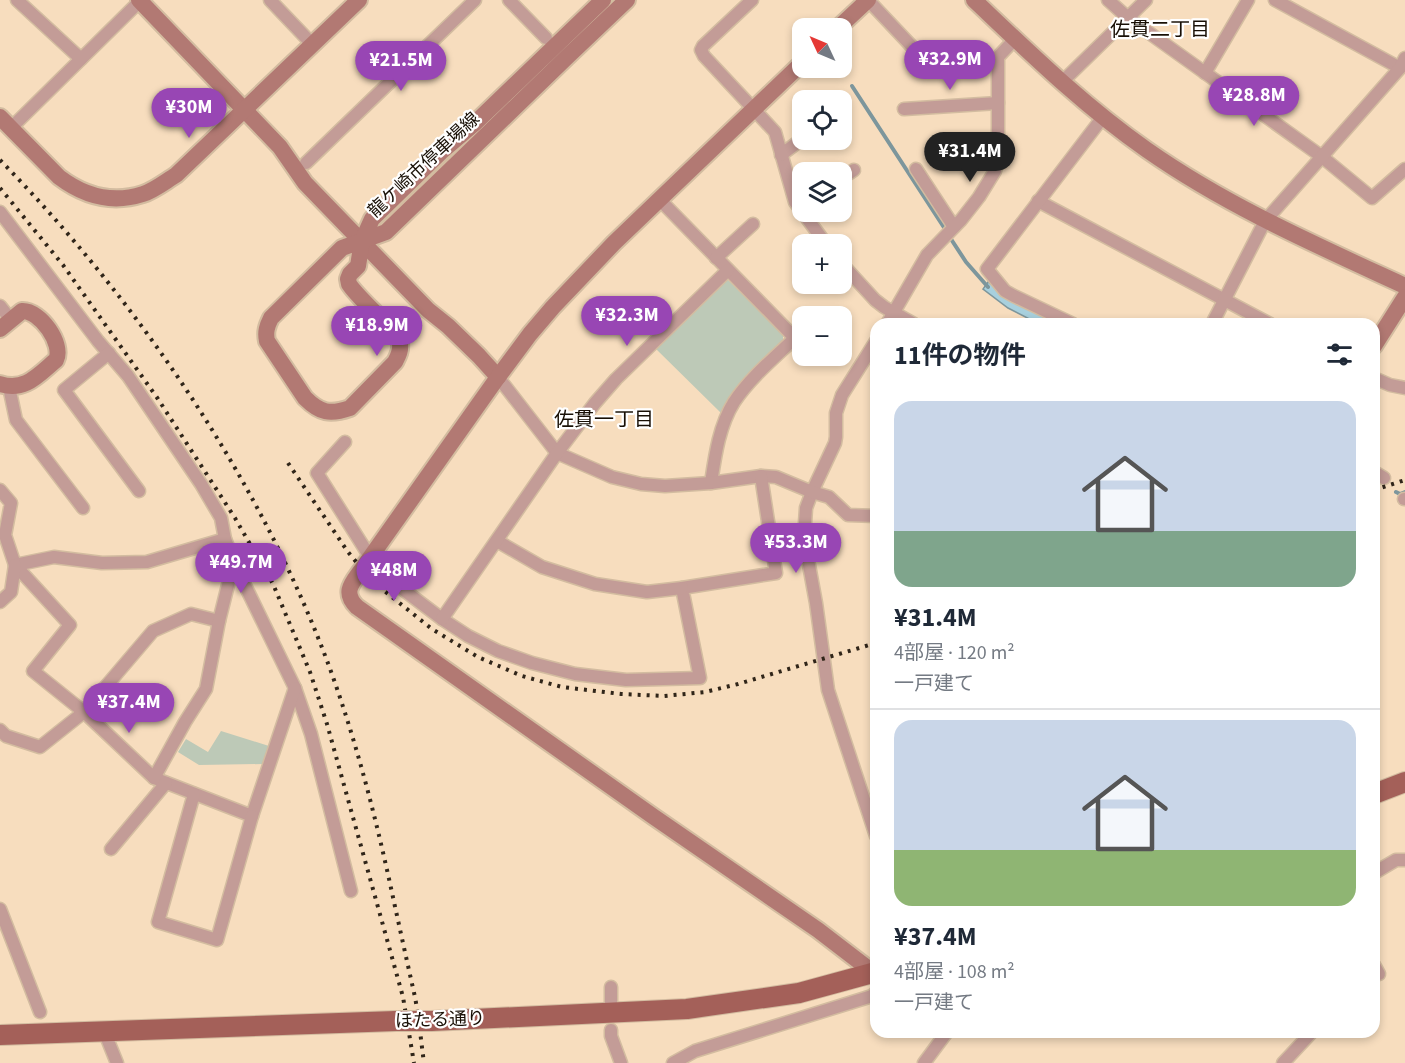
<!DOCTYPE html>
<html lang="ja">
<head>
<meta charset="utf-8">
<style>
  body { margin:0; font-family:"Source Sans 3","Noto Sans JP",sans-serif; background:#f2f2f3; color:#1f2937; height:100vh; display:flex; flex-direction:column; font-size:22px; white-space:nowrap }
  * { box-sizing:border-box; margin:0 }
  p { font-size:20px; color:#747a83 }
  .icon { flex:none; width:33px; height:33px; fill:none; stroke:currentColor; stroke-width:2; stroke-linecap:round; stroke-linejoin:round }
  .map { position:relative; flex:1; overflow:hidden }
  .panel { position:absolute; left:870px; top:318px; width:510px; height:720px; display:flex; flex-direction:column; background:#fff; border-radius:18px; box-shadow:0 3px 9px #0003 }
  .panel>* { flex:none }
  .needle { width:39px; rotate:314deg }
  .controls { position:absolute; left:792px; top:18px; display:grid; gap:12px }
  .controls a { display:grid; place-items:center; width:60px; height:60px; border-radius:12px; background:#fff; box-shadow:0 3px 9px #0003; font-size:30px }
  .price { position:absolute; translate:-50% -51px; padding:0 14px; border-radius:21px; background:#9846b4; color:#fff; font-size:20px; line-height:39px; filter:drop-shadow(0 2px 3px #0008) }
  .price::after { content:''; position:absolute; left:50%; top:36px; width:18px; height:14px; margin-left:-9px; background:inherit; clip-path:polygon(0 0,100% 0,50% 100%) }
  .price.active { background:#222; color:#fff }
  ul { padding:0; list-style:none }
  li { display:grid; align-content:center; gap:12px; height:318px; padding:0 24px }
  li+li { border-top:2px solid #e0e1e3 }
  li span { display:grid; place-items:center; height:186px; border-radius:18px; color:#555 }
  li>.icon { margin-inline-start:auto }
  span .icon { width:108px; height:108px; fill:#fffc; stroke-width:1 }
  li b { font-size:26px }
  h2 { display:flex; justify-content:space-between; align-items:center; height:72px; padding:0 24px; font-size:26px }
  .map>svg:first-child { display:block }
  .green { fill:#bdc9b7 }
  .water { fill:#a8d0dd; stroke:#7d969c; stroke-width:1.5 }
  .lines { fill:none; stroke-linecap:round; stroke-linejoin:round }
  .stream { stroke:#7d969c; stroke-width:4 }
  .street-casing { stroke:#d3bca0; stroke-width:15 }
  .secondary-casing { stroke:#d3bca0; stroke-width:20 }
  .primary-casing { stroke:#d3bca0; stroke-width:22 }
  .street { stroke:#c39c97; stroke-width:12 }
  .secondary { stroke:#b27973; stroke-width:16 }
  .primary { stroke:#a46059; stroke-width:20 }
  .rail { stroke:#302519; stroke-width:4; stroke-dasharray:3 6; stroke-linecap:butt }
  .primary-bridge-casing { stroke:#d3bca0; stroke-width:22; stroke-linecap:butt }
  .primary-bridge { stroke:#a46059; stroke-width:20 }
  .labels { text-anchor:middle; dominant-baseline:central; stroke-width:4.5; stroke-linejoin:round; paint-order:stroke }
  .street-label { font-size:18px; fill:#180f05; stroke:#fff }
  .neighbourhood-label { font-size:20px; fill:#180f05; stroke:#fff }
</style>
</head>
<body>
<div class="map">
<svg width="1405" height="1063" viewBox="0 0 1405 1063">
  <rect width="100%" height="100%" fill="#f7ddbe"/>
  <g class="green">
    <path d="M 728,280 L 783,335 L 783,341 L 744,378 L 721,413 L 655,348 L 723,281 Z"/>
    <path d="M 221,731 L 269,746 L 263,764 L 199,765 L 178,752 L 186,739 L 208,752 Z"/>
  </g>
  <path class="water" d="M 988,282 L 1013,301 L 1058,324 L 1039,324 L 1008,308 L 983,289 Z"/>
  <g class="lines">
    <g class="stream">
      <path d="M 852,86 L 945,229"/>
      <path d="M 949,236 L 966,262 L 988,287"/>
      <path d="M 1396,492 L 1400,494 L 1405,492"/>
    </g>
    <defs>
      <g id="street">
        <path d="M 17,0 L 81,59"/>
        <path d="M 270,0 L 312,44"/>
        <path d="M 509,0 L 546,38"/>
        <path d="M 752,0 L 703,46 L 701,50 L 704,56 L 775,132 L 795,202 L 826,244"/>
        <path d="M 868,0 L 935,71"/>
        <path d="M 1108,0 L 1127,17 L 1321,156 L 1372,198 L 1405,169"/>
        <path d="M 1275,0 L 1400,68"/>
        <path d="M 1205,73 L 1248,0"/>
        <path d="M 1061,83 L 1146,0"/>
        <path d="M 904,109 L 998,103"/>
        <path d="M 11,128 L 140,1"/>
        <path d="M 781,155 L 802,139"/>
        <path d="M 306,163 L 475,0"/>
        <path d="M 916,169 L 954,227"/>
        <path d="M 842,178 L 854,170"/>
        <path d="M 660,200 L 795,338 C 774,358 750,378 734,402 C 719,426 715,456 711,483"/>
        <path d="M 1038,201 L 1270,324"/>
        <path d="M 0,212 L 98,341 L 128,376 L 201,484 L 221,518 L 225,539 L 235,565 L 295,688 L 311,734 L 351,891"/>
        <path d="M 716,258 L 753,224"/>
        <path d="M 842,264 L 875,300 L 884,307 L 914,324"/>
        <path d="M 0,306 L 11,320"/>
        <path d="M 887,324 L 927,255 L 961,220 L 979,197 L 995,171 L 998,157 L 998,57 L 1015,39"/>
        <path d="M 1073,324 L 1014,296 L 1005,291 L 987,269 L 1103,117"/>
        <path d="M 1212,324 L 1265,221 L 1400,68 L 1405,58"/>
        <path d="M 876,341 L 842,395 L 836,413 L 836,437 L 835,443 L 812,492 L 806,508 L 804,538 L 816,603 L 828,690 L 876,836"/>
        <path d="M 109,353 L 64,390 L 139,491"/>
        <path d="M 498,377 L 557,453 L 612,477 L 641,484 L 665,486 L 711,483 L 761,476 L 776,477 L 812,492 L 829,497 L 848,515 L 876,516"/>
        <path d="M 1374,378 L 1390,385 L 1405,388"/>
        <path d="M 9,387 L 16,420 L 83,508"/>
        <path d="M 345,442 L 317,473 L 370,557 L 401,588 L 442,619 L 468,636 L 498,651 L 532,663 L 575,674 L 626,680 L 700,678 L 682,588 L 776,573 L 761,476"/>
        <path d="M 1374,472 L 1384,478"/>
        <path d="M 0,490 L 11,503 L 5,535 L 15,565 L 70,625 L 33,671 L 84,712 L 154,778 L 252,816 L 295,688"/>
        <path d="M 1404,499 L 1405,499"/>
        <path d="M 497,541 L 542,567 L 595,584 L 647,592 L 682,588"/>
        <path d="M 15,565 L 54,557 L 102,563 L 147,562 L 225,539"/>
        <path d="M 0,602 L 11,592 L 15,565"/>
        <path d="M 442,619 L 557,453 L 595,403 L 616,379 L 728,270"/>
        <path d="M 0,730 L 6,736 L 40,747 L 84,712 L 153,631 L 191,614 L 219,621"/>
        <path d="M 154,778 L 185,722 L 206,689 L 219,621 L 234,561"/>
        <path d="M 194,794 L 158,922 L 217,940 L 252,816"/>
        <path d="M 111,849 L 166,783"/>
        <path d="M 1374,873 L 1396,860 L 1405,860"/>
        <path d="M 0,909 L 40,1012"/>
        <path d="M 1374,965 L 1379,974"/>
        <path d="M 611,1003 L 611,987"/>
        <path d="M 611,1030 L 611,1036 L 621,1063"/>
        <path d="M 104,1031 L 117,1063"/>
        <path d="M 673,1063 L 695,1051 L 872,996 L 876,992"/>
        <path d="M 924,1063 L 947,1032"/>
        <path d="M 1283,1063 L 1312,1032"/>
      </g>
      <g id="secondary">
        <path d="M 139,0 L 280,147 L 305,183 L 428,310 L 448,326 L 479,356 L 498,377"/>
        <path d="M 603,0 L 474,124 L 441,152 L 372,219 L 362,241 L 358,266 L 350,274 L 348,279 L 349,284 C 359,300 397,330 400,344 C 401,351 398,356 395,362 L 350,408 C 330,415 320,413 305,398 L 267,341 C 265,332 267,326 271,318 L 342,248 L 386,232 L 567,57 L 627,0"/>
        <path d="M 974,0 C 1030,53 1083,105 1147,150 C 1227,206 1316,245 1405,286"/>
        <path d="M 838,28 L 868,0"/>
        <path d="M 802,63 L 614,243 L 553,307 L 530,334 L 498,377 L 362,569 C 352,583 342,592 357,607 L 654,817 L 818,930 L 874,973"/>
        <path d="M 0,117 L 59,177 C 84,196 112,204 143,194 C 155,190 166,181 176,175 L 359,0"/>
        <path d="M 0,329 L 22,311 C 40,310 64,344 56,360 C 38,375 25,392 0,384"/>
        <path d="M 1374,346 L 1405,297"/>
      </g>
      <g id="primary">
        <path d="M 1374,794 L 1405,782"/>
        <path d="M 431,1021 L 687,1009 L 799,993 L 876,972"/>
        <path d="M 0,1035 L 396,1021"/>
      </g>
    </defs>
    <use href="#street" class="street-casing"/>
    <use href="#secondary" class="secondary-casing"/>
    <use href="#primary" class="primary-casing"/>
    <use href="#street" class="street"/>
    <use href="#secondary" class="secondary"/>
    <use href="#primary" class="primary"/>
    <g class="rail">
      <path d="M 0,160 C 139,302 260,480 329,666 C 357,743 377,822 394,902 C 401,934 408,966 415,997 C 419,1019 421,1041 424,1063"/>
      <path d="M 0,188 L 63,265 L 158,399 L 235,518 L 273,584 L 310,672 L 327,724 L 403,997 L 414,1063"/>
      <path d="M 288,463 L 348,552 L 362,569 L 382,589 L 432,629 L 478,657 L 522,676 L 562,687 L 621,694 L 664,696 L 705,692 L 738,684 L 876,643"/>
      <path d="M 1374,490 L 1405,480"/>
    </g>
    <defs>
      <path id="primary-bridge" d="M 396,1021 L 431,1021"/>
    </defs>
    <use href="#primary-bridge" class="primary-bridge-casing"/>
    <use href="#primary-bridge" class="primary-bridge"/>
  </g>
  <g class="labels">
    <g class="street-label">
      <text transform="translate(424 165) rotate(-43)">龍ケ崎市停車場線</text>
      <text transform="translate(440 1020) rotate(-2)">ほたる通り</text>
    </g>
    <g class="neighbourhood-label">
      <text x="1160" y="30">佐貫二丁目</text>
      <text x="604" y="420">佐貫一丁目</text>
    </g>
  </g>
</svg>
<div class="controls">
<a><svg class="needle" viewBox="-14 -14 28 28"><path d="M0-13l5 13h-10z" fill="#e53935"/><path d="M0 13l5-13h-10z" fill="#747a83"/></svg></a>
<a><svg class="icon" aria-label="locate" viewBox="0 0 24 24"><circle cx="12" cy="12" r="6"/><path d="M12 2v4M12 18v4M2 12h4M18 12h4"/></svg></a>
<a><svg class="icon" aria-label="layers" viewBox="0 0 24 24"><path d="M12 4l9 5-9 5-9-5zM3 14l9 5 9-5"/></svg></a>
<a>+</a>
<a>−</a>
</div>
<b class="price" style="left:950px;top:91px">¥32.9M</b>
<b class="price" style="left:401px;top:92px">¥21.5M</b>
<b class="price" style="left:1254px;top:127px">¥28.8M</b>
<b class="price" style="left:189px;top:139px">¥30M</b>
<b class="price active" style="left:970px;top:183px">¥31.4M</b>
<b class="price" style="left:627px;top:347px">¥32.3M</b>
<b class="price" style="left:377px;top:357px">¥18.9M</b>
<b class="price" style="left:796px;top:574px">¥53.3M</b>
<b class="price" style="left:241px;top:594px">¥49.7M</b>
<b class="price" style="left:394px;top:602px">¥48M</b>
<b class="price" style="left:129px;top:734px">¥37.4M</b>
<section class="panel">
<h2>11件の物件<svg class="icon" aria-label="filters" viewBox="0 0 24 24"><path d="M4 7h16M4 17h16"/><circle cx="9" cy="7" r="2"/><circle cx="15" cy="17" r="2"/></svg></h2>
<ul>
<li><span style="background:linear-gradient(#c9d6e8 70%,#7fa58c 0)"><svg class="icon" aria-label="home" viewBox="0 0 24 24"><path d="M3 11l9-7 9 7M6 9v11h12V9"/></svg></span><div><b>¥31.4M</b><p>4部屋 · 120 m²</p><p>一戸建て</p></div></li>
<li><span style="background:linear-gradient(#c9d6e8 70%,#8fb573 0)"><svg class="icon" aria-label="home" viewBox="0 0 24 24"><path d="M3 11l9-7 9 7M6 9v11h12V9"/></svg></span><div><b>¥37.4M</b><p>4部屋 · 108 m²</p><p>一戸建て</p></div></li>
</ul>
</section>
</div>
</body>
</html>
